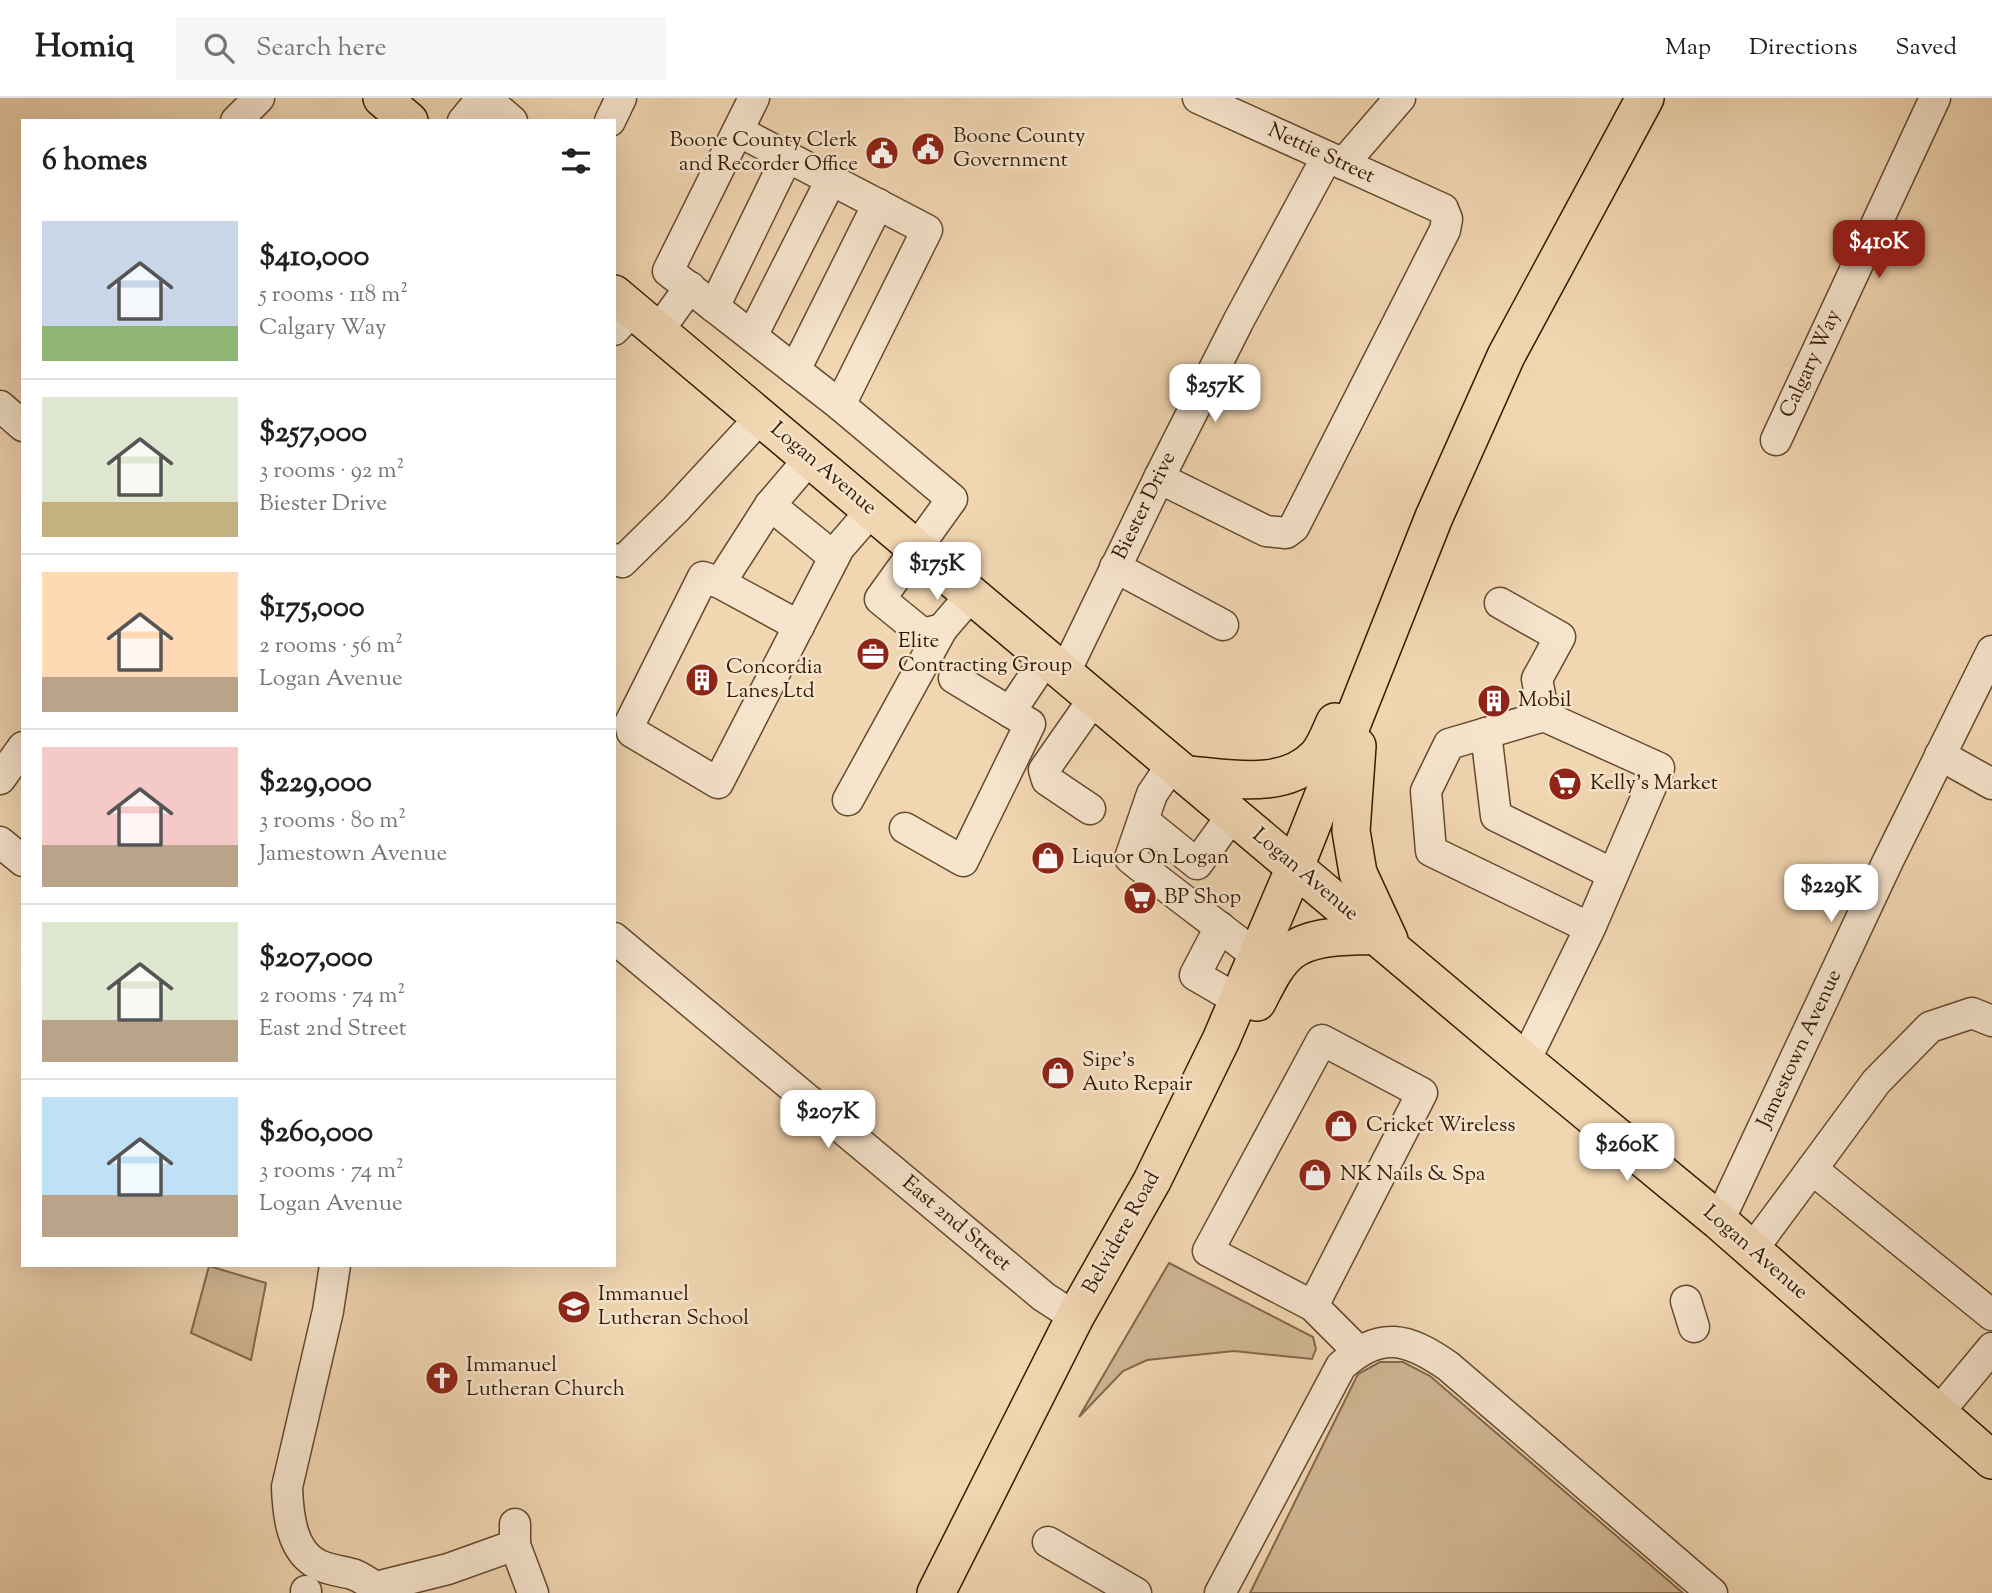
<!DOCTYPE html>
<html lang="en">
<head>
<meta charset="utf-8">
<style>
  body { margin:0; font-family:"Sorts Mill Goudy",serif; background:#f6f6f6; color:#202124; height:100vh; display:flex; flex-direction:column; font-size:26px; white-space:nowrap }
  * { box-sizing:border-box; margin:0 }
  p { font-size:23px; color:#757577 }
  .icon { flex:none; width:38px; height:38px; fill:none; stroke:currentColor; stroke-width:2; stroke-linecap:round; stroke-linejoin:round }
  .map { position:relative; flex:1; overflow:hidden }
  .drawer { position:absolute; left:21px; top:21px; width:595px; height:1148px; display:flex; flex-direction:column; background:#fff; border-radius:0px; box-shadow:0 7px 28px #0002 }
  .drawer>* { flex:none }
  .price { position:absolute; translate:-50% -60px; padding:0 16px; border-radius:14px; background:#fff; color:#222; font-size:23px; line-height:46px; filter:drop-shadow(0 2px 4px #0008) }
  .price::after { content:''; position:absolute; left:50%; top:42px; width:21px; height:16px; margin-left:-10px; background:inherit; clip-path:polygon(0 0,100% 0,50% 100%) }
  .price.active { background:#8f2418; color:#fff }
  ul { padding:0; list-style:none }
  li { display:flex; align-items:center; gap:21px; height:175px; padding:0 21px }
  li+li { border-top:2px solid #e0e0e0 }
  li span { display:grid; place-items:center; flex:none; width:196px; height:140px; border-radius:0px; color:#555 }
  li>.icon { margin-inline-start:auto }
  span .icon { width:84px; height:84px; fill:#fffc; stroke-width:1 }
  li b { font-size:30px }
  h2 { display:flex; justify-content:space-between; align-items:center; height:84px; padding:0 21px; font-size:30px }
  header { display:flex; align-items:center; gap:42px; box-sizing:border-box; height:98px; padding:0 35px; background:#fff; border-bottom:2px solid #e0e0e0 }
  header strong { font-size:33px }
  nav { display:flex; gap:38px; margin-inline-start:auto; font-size:24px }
  .search { width:490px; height:63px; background:#f6f6f6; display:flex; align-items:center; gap:18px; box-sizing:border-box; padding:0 24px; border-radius:0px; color:#757577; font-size:26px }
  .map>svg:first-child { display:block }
  .green { fill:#d1b694; stroke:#83684b; stroke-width:2 }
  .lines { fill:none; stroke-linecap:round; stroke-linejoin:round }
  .minor-casing { stroke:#644a2e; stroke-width:33 }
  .major-casing { stroke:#351b02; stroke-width:40 }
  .minor { stroke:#f6e4cd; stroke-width:30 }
  .major { stroke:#f1d6b2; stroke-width:37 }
  .labels { text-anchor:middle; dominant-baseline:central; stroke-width:5; stroke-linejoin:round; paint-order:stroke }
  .poi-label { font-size:21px; fill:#351b02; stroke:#f6e4cd; text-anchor:start }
  .street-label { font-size:21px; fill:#351b02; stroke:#f6e4cd }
</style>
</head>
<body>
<header>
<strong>Homiq</strong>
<div class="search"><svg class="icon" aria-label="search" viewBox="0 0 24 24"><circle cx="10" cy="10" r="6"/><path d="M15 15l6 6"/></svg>Search here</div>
<nav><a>Map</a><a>Directions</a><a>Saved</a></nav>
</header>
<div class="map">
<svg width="1992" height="1495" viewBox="0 0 1992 1495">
  <rect width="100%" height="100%" fill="#f1d6b2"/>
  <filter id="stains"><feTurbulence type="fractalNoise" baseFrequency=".00286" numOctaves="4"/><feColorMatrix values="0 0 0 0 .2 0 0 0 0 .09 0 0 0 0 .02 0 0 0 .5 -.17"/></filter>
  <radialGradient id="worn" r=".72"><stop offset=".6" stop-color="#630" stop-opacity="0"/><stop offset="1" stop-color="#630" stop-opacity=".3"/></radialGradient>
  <g class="green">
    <path d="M 1169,1165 L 1313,1239 L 1316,1251 L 1312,1261 L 1234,1253 L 1147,1262 L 1123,1273 L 1079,1319 Z"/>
    <path d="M 209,1168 L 266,1185 L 251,1262 L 191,1235 Z"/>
    <path d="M 1380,1264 L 1403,1264 L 1430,1278 L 1683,1495 L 1250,1495 L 1358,1276 Z"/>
  </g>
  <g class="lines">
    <defs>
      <g id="minor">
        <path d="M 754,0 L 668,173 L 840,307 L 952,401 L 880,501 L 923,536 L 942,531 L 972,496"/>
        <path d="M 236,23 L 259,0"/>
        <path d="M 463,23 L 473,11 L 483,5 L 497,10 L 512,23"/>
        <path d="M 610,23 L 621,0"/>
        <path d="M 738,33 L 927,132 L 840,307"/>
        <path d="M 1343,66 L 1400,0"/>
        <path d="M 714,209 L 787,59"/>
        <path d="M 614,232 L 633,212"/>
        <path d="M 658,233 L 690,189"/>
        <path d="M 752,238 L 831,82"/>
        <path d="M 795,272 L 878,106"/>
        <path d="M 0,308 L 23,328"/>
        <path d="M 1776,342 L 1935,0"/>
        <path d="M 810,360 L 770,407 L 720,485 L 703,479 L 630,625 L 632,634 L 718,685 L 839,450 L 872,412"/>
        <path d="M 1159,380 L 1266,433 L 1286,435 L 1294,429 L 1445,132 L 1447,121 L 1443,111 L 1198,0"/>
        <path d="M 770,407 L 834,459"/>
        <path d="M 614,461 L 622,464 L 676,411 L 761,319"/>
        <path d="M 1115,469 L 1223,527"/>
        <path d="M 720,485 L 799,528"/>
        <path d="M 1500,505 L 1560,539 L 1537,581 L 1544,618"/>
        <path d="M 1065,574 L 1159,380 L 1239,222 L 1327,59"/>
        <path d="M 954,580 L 1010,614"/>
        <path d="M 1486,635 L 1496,718 L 1613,776"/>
        <path d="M 1940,657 L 1992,686"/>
        <path d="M 1173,665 L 1152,696 L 1130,760 C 1172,794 1215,825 1257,858"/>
        <path d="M 0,681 L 23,649"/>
        <path d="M 848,702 L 942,531"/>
        <path d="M 1090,711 L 1047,682 L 1044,672 L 1095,599"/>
        <path d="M 1144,723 L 1197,766 L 1233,716"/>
        <path d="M 905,730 L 963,763 L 1030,626 L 1010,614 L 1047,559"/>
        <path d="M 0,744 L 23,763"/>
        <path d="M 1220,829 L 1195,877 L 1238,902"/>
        <path d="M 614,840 L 1044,1199 L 1075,1219"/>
        <path d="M 1525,963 L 1590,830 L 1431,753 L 1426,693 L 1449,646 L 1544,618 L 1659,670 L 1590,830"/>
        <path d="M 1812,1071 L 1876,984 L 1930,929 L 1972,915 L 1992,923"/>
        <path d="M 1719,1123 L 1888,763 L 1992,553"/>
        <path d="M 1752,1152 L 1812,1071 L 1992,1217"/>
        <path d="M 335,1167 L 328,1213 L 287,1389 C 288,1416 291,1454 319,1467 C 329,1472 341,1473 352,1476 C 360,1478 368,1485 376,1489 L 448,1471 L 515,1447 L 515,1426"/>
        <path d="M 1686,1203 L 1694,1229"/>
        <path d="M 1313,1208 L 1422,995 L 1322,942 L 1208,1153 L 1313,1208 L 1359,1254"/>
        <path d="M 1938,1315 L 1992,1250"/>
        <path d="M 1048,1444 L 1136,1495"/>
        <path d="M 515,1447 L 533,1495"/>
        <path d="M 306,1493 L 306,1495"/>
        <path d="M 1220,1495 L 1341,1268 C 1380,1232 1408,1240 1448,1268 L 1712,1495"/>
      </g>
      <g id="major">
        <path d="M 382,0 L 409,23"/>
        <path d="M 614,196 L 1525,963 L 1719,1123 L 1992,1362"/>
        <path d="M 1357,648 L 1351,733 L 1358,775 L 1389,842"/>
        <path d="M 1187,677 C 1230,680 1284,693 1317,658 C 1325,649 1330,635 1335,624"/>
        <path d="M 1257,904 C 1266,887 1275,866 1290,854 C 1313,836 1349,839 1376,837"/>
        <path d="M 936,1495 L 1075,1219 L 1152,1083 L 1221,942 L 1295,769 L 1434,419 L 1506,258 L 1645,0"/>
      </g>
    </defs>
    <use href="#minor" class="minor-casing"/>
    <use href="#major" class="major-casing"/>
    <use href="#minor" class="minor"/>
    <use href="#major" class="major"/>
  </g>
  <defs>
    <symbol id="civic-disc" viewBox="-11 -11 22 22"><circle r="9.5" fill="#8f2418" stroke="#f6e4cd"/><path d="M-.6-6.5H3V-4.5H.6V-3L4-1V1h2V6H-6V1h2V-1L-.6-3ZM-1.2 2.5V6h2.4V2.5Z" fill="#fff"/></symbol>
    <symbol id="office-disc" viewBox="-11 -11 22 22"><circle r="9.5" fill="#8f2418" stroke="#f6e4cd"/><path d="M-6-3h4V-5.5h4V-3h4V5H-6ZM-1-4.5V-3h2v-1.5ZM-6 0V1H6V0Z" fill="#fff"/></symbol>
    <symbol id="building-disc" viewBox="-11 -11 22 22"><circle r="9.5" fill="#8f2418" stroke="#f6e4cd"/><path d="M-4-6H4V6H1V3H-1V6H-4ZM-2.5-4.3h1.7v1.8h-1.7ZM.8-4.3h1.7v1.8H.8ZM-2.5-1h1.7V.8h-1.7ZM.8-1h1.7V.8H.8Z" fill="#fff"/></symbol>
    <symbol id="supermarket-disc" viewBox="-11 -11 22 22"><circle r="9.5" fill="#8f2418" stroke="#f6e4cd"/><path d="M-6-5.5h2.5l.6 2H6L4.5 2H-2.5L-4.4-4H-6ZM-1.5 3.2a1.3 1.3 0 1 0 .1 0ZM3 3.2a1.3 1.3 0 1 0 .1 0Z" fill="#fff"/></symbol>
    <symbol id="shop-disc" viewBox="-11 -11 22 22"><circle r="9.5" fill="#8f2418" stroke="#f6e4cd"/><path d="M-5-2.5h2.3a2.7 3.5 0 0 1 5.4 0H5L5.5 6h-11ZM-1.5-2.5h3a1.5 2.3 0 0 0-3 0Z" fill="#fff"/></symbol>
    <symbol id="school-disc" viewBox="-11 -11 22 22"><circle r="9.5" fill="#8f2418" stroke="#f6e4cd"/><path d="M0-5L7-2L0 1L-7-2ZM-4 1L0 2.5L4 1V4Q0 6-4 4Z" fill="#fff"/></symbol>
    <symbol id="church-disc" viewBox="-11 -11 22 22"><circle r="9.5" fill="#8f2418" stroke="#f6e4cd"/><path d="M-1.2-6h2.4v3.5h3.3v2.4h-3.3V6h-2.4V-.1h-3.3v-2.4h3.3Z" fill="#fff"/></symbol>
  </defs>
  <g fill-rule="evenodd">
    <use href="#civic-disc" x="909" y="32" width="38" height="38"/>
    <use href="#civic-disc" x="863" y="36" width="38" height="38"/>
    <use href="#office-disc" x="854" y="537" width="38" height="38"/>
    <use href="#building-disc" x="683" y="563" width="38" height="38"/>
    <use href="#building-disc" x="1475" y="584" width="38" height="38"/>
    <use href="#supermarket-disc" x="1546" y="667" width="38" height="38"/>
    <use href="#shop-disc" x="1029" y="741" width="38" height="38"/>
    <use href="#supermarket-disc" x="1121" y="781" width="38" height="38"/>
    <use href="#shop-disc" x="1039" y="956" width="38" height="38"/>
    <use href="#shop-disc" x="1322" y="1009" width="38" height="38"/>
    <use href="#shop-disc" x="1296" y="1058" width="38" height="38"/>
    <use href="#school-disc" x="555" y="1190" width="38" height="38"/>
    <use href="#church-disc" x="423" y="1261" width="38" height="38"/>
  </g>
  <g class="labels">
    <g class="poi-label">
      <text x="953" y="39">Boone County<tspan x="953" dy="24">Government</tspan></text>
      <text x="858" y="43" text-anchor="end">Boone County Clerk<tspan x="858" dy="24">and Recorder Office</tspan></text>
      <text x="898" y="544">Elite<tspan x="898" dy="24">Contracting Group</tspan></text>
      <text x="726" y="570">Concordia<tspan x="726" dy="24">Lanes Ltd</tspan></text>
      <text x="1518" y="603">Mobil</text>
      <text x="1590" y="686">Kelly's Market</text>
      <text x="1072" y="760">Liquor On Logan</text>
      <text x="1164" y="800">BP Shop</text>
      <text x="1082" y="963">Sipe's<tspan x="1082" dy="24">Auto Repair</tspan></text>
      <text x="1366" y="1028">Cricket Wireless</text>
      <text x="1340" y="1077">NK Nails &amp; Spa</text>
      <text x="598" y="1197">Immanuel<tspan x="598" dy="24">Lutheran School</tspan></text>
      <text x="466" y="1268">Immanuel<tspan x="466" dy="24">Lutheran Church</tspan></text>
    </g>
    <g class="street-label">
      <text transform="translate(1321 56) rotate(25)">Nettie Street</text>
      <text transform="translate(1811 266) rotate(-65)">Calgary Way</text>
      <text transform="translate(823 371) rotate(40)">Logan Avenue</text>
      <text transform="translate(1145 408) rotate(-64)">Biester Drive</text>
      <text transform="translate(1305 777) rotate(40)">Logan Avenue</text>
      <text transform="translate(1800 951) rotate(-65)">Jamestown Avenue</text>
      <text transform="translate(956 1126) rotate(40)">East 2nd Street</text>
      <text transform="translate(1122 1135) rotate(-61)">Belvidere Road</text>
      <text transform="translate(1755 1155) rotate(41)">Logan Avenue</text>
    </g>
  </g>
  <rect width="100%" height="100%" filter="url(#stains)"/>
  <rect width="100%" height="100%" fill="url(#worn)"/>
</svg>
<b class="price active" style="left:1879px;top:182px">$410K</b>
<b class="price" style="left:1215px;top:326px">$257K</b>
<b class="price" style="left:937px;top:504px">$175K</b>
<b class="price" style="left:1831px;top:826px">$229K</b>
<b class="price" style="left:828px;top:1052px">$207K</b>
<b class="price" style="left:1627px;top:1085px">$260K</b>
<section class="drawer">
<h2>6 homes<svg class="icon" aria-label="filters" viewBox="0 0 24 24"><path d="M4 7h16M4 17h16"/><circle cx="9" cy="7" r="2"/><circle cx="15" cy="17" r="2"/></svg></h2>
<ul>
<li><span style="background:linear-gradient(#c9d6e8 75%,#8fb573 0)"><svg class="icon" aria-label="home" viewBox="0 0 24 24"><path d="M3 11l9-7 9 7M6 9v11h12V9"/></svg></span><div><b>$410,000</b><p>5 rooms · 118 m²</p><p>Calgary Way</p></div></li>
<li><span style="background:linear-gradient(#dfe7d0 75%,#c2b280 0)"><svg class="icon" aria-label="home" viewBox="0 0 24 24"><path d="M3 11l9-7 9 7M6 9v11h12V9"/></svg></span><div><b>$257,000</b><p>3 rooms · 92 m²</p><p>Biester Drive</p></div></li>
<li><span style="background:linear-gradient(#ffd9b3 75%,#b9a48a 0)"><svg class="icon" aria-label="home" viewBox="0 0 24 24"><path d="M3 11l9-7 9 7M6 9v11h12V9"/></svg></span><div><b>$175,000</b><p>2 rooms · 56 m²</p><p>Logan Avenue</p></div></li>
<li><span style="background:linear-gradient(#f6c9c9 70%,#b9a48a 0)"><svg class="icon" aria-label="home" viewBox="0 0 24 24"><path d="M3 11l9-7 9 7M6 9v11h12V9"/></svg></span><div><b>$229,000</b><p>3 rooms · 80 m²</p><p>Jamestown Avenue</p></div></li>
<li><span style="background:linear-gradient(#dfe7d0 70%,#b9a48a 0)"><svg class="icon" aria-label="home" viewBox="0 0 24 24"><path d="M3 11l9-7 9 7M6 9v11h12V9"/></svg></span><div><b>$207,000</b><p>2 rooms · 74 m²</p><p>East 2nd Street</p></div></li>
<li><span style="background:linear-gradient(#bfe0f5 70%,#b9a48a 0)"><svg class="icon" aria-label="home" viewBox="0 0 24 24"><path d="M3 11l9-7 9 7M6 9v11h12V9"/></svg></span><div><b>$260,000</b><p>3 rooms · 74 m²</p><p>Logan Avenue</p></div></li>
</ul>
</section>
</div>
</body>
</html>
